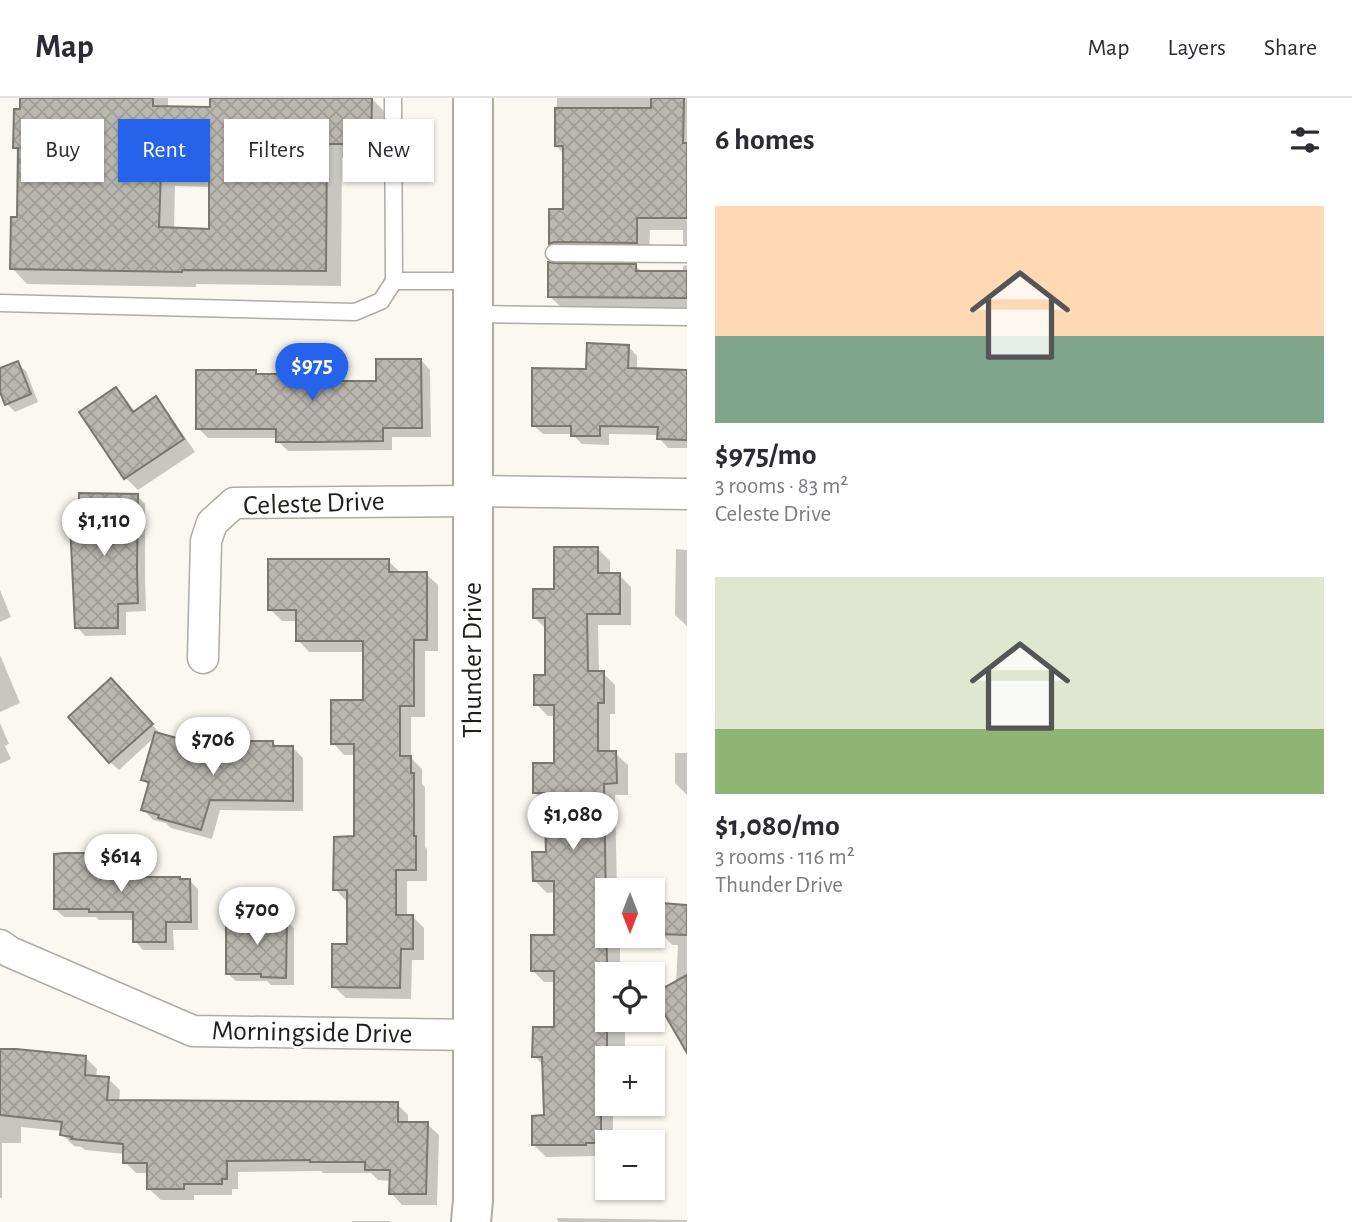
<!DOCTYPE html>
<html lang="en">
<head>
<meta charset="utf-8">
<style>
  body { margin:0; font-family:"Alegreya Sans",sans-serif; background:#f7f7f7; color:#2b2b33; height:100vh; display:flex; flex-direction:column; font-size:26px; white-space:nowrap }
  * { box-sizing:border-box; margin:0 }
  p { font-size:23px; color:#7c7c81 }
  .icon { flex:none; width:38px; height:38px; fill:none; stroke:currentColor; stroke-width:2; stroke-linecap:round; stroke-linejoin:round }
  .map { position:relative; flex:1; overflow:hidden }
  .side { display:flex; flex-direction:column; background:#fff; width:665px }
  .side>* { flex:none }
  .hud { position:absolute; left:21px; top:21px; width:560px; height:63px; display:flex; gap:14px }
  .needle { width:46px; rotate:180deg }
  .controls { position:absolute; left:595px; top:780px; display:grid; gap:14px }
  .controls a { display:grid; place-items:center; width:70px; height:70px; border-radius:0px; background:#fff; box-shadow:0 2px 5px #0004; font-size:35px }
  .price { position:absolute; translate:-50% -60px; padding:0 16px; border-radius:24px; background:#fff; color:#222; font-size:23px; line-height:46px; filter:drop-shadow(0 2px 4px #0008) }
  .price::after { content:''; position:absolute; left:50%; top:42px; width:21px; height:16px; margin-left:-10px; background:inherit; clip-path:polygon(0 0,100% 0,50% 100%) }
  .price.selected { background:#2563eb; color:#fff }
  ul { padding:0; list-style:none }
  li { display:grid; align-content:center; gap:14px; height:371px; padding:0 28px }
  li span { display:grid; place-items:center; height:217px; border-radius:0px; color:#555 }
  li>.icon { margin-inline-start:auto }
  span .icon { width:126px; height:126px; fill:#fffc; stroke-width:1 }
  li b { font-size:30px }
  h2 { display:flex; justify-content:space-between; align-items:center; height:84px; padding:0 28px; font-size:30px }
  .pill { padding:0 24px; border-radius:0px; background:#fff; box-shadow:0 2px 5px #0004; font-size:24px; line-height:63px }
  .pill.selected { background:#2563eb; color:#fff }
  header { display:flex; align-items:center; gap:42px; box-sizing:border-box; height:98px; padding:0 35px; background:#fff; border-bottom:2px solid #e1e1e2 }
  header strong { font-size:33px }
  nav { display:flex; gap:38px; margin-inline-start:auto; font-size:24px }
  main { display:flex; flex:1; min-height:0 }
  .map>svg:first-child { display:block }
  .shadow { fill:#0003; fill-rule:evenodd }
  .building { fill:url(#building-cross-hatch); stroke:#7a7770; stroke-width:2; fill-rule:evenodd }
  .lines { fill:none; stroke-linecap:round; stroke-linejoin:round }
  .service-casing { stroke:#aeaca4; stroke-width:19 }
  .minor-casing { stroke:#aeaca4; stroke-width:33 }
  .tertiary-casing { stroke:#aeaca4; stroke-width:42 }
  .service { stroke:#fff; stroke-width:16 }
  .minor { stroke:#fff; stroke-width:30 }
  .tertiary { stroke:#fff; stroke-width:38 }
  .labels { text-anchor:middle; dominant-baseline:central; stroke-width:6; stroke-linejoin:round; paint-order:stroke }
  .street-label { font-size:28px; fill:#1f1f1c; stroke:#fff }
</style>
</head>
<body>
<header>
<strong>Map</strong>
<nav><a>Map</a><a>Layers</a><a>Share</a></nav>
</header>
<main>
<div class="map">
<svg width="687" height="1124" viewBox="0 0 687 1124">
  <defs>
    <pattern id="building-cross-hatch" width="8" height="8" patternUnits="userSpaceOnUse" patternTransform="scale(1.75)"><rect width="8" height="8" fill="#b9b7b0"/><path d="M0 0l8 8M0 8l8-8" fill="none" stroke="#9f9d97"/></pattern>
  </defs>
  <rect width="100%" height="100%" fill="#faf8f0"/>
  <g class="shadow">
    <path d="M 22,0 L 168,0 L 168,10 L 212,11 L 212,0 L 371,0 L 386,15 L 385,61 L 342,60 L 341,188 L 196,186 L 196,189 L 27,186 L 12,170 L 19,121 L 20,55 L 15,50 L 22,13 ZM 175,88 L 211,89 L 210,132 L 174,131 Z"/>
    <path d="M 557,0 L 687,0 L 687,149 L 683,145 L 683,132 L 650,132 L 649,158 L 563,158 L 550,145 L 564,113 L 564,56 L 556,48 Z"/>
    <path d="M 687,167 L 687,213 L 563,211 L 549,198 L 636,168 L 643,175 L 683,175 L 683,168 Z"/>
    <path d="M 628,248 L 637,258 L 637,272 L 687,275 L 687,350 L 668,350 L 659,340 L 659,337 L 609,336 L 609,347 L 582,346 L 572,336 L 543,336 L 533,327 L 588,272 Z"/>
    <path d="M 421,262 L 430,272 L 431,339 L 392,339 L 392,352 L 288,353 L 278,343 L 278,340 L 208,340 L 198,330 L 256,274 L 259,277 L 305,277 L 313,285 L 378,285 Z"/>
    <path d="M 17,265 L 26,273 L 38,304 L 15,314 L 7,306 L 0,289 L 0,272 Z"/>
    <path d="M 116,291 L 128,304 L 135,314 L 155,301 L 167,313 L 195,354 L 138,392 L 126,380 L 82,314 Z"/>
    <path d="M 137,398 L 145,406 L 145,482 L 146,513 L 126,514 L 126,537 L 85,538 L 77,529 L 80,427 Z"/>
    <path d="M 597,450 L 610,463 L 610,477 L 619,477 L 631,489 L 631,527 L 598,527 L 599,575 L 603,575 L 615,587 L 615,616 L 610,616 L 610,655 L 615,655 L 628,667 L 628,697 L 615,697 L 617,793 L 607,793 L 607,838 L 620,838 L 620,877 L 607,877 L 607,922 L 616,922 L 625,932 L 625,961 L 607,961 L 607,1006 L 634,1006 L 634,1018 L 613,1018 L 613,1045 L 607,1045 L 607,1057 L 598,1057 L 598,1058 L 546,1059 L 534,1047 L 545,1019 L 544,968 L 534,958 L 555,931 L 556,884 L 544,884 L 532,872 L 555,839 L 555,794 L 547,795 L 534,782 L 547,755 L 546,706 L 534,694 L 556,667 L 556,618 L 548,618 L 536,606 L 547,578 L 546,531 L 534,519 L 556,493 Z"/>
    <path d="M 676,451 L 687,452 L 687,528 L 675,517 Z"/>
    <path d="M 388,463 L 400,474 L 426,476 L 438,487 L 438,553 L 425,553 L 425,619 L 411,619 L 411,660 L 422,671 L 422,686 L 425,689 L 425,749 L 427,751 L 427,783 L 407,783 L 407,818 L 412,818 L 424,830 L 424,862 L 412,862 L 411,901 L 346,900 L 334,889 L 348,847 L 348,803 L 346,803 L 335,791 L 356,740 L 356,657 L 344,657 L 333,645 L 364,604 L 364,554 L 309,554 L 298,542 L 298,523 L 282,523 L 270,511 Z"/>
    <path d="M 0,492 L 11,519 L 0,524 Z"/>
    <path d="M 0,557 L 20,605 L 0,614 Z"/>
    <path d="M 119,590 L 160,635 L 158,637 L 233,657 L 273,644 L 278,650 L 293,650 L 303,660 L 303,713 L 220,712 L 212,741 L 171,730 L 166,725 L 153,722 L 143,711 L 149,688 L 143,682 L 155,639 L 119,672 L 110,664 Z"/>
    <path d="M 0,625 L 9,646 L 5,648 L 11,661 L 0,666 Z"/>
    <path d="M 675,655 L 687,655 L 687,697 L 675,685 Z"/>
    <path d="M 114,757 L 122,766 L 122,781 L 190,783 L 198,791 L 198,832 L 173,832 L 174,852 L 143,852 L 135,843 L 135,822 L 99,822 L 96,819 L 64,819 L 55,811 Z"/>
    <path d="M 681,806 L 687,806 L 687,951 L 676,885 L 678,847 L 672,847 L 661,835 L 681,808 Z"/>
    <path d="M 286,822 L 294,830 L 294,887 L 271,887 L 267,883 L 236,883 L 227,875 Z"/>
    <path d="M 0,953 L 86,960 L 97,971 L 96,979 L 108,981 L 120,992 L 119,1004 L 397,1006 L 408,1017 L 408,1025 L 427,1026 L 439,1037 L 437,1107 L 402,1107 L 391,1095 L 391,1083 L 378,1082 L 371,1075 L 323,1075 L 321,1073 L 238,1074 L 238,1091 L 232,1091 L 232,1097 L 194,1097 L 194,1102 L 161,1102 L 149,1091 L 149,1075 L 136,1075 L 125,1064 L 125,1056 L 85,1052 L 81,1049 L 74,1048 L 62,1036 L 62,1033 L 21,1029 L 21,1045 L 2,1045 L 2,1100 L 0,1100 Z"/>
    <path d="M 557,1120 L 687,1122 L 687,1124 L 558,1124 Z"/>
    <path d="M 352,1123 L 389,1123 L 390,1124 L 352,1124 Z"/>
  </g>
  <g class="building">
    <path d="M 20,0 L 153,0 L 153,8 L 210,9 L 210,0 L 372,0 L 371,46 L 327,46 L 326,173 L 182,172 L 182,174 L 10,171 L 11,119 L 17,119 L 18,50 L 13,50 L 14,11 L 20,11 ZM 161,73 L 209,75 L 209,131 L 159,129 Z"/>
    <path d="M 651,0 L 684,0 L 683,45 L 687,45 L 687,120 L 637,120 L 637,145 L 554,144 L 549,146 L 549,111 L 563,111 L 563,48 L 555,48 L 555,10 L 651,10 Z"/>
    <path d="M 548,164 L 554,165 L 636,166 L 636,173 L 687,173 L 687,200 L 548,199 Z"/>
    <path d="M 587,245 L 629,247 L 628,270 L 687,272 L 687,342 L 657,341 L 658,329 L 600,328 L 600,338 L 571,338 L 571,328 L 532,328 L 532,270 L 586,271 Z"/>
    <path d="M 376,261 L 421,261 L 422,330 L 383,330 L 383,343 L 313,344 L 276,344 L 276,331 L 196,331 L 196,272 L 256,272 L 256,276 L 306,276 L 306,283 L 376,283 Z"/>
    <path d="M 18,263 L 31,296 L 5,307 L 0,294 L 0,270 Z"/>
    <path d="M 116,289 L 133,314 L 156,298 L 184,341 L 124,381 L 79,314 Z"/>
    <path d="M 79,395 L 138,396 L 137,472 L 138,505 L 118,506 L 118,530 L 75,530 L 70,425 L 79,425 Z"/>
    <path d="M 554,449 L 598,449 L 598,475 L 620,475 L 620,516 L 587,516 L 588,573 L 604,573 L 604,605 L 598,605 L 598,653 L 616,653 L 617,685 L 604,686 L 607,866 L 597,866 L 597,916 L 607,916 L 607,1006 L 601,1006 L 601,1045 L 586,1045 L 586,1047 L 532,1047 L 532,1018 L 544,1017 L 542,959 L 532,959 L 533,929 L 554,929 L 554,873 L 531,873 L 531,837 L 554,837 L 554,783 L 533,783 L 532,754 L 546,754 L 544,695 L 533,695 L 533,665 L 554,665 L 554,607 L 534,607 L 534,577 L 545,577 L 545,520 L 533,520 L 533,491 L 554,491 Z"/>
    <path d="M 268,461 L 389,461 L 389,474 L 427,474 L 427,542 L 414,542 L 414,608 L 400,608 L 400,658 L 411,658 L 411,675 L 414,675 L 414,738 L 416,738 L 416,772 L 396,772 L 396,817 L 413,817 L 413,851 L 401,851 L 400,890 L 332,889 L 332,846 L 347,846 L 347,792 L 333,792 L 334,739 L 354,738 L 354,646 L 331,646 L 331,602 L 363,602 L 363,543 L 296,543 L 296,512 L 268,512 Z"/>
    <path d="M 111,580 L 153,626 L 109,665 L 68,619 Z"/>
    <path d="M 155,634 L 231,655 L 231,643 L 273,643 L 273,648 L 293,648 L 293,703 L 210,702 L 201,732 L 158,720 L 159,717 L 141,712 L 149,684 L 141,682 Z"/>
    <path d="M 65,755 L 114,755 L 114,779 L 180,779 L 180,781 L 190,781 L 191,824 L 166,824 L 166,844 L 133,844 L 133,814 L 89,814 L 89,811 L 54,811 L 54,756 Z"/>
    <path d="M 661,805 L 687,807 L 687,837 L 659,836 Z"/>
    <path d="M 255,820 L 287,820 L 286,880 L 261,879 L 261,876 L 226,876 L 226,821 L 255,821 Z"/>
    <path d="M 687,877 L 687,955 L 653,896 Z"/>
    <path d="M 0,951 L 16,951 L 86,958 L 85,977 L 109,979 L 107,1002 L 398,1004 L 398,1024 L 428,1024 L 426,1096 L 389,1096 L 390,1072 L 365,1072 L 365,1064 L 310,1064 L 310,1062 L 227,1063 L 227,1081 L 222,1081 L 222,1086 L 184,1086 L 184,1091 L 147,1091 L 147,1065 L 123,1065 L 123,1046 L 71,1041 L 72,1039 L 60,1037 L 62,1024 L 0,1017 Z"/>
  </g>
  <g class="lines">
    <defs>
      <g id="service">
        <path d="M 393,0 L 394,183"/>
        <path d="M 554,155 L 687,156"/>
        <path d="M 0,205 L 355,214 L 381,203 L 394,183 L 473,183"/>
        <path d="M 473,216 L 687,219"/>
      </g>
      <g id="minor">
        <path d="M 473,393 L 687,396"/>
        <path d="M 203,560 L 206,443 L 212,425 L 234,405 L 473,403"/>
        <path d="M 0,847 L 10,854 L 193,933 L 473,937"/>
      </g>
      <path id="tertiary" d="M 471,1124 L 473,1102 L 473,0"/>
    </defs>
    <use href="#service" class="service-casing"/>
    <use href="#minor" class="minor-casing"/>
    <use href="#tertiary" class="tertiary-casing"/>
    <use href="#service" class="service"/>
    <use href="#minor" class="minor"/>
    <use href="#tertiary" class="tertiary"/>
  </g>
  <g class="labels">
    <g class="street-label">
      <text transform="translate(314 406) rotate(-2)">Celeste Drive</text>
      <text transform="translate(473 562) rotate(-90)">Thunder Drive</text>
      <text transform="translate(312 935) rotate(1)">Morningside Drive</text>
    </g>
  </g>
</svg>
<div class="controls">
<a><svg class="needle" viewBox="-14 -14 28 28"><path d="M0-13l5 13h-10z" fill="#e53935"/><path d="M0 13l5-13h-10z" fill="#7c7c81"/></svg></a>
<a><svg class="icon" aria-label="locate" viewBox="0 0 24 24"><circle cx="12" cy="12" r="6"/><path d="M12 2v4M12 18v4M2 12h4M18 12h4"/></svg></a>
<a>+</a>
<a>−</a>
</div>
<b class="price selected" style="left:312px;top:305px">$975</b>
<b class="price" style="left:104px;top:460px">$1,110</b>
<b class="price" style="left:213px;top:679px">$706</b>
<b class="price" style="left:573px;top:754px">$1,080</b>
<b class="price" style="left:121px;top:796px">$614</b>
<b class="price" style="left:257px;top:849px">$700</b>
<div class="hud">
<a class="pill">Buy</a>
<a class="pill selected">Rent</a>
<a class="pill">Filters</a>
<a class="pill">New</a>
</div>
</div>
<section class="side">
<h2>6 homes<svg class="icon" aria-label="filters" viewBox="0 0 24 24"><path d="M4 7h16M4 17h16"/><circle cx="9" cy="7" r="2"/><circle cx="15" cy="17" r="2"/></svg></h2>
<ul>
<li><span style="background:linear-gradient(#ffd9b3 60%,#7fa58c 0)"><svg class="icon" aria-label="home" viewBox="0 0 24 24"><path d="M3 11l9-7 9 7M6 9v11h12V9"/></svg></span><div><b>$975/mo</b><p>3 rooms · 83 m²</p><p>Celeste Drive</p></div></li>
<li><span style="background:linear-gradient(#dfe7d0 70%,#8fb573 0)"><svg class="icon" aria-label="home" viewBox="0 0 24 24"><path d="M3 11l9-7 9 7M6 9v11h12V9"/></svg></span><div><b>$1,080/mo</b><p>3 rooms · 116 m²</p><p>Thunder Drive</p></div></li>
</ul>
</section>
</main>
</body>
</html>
